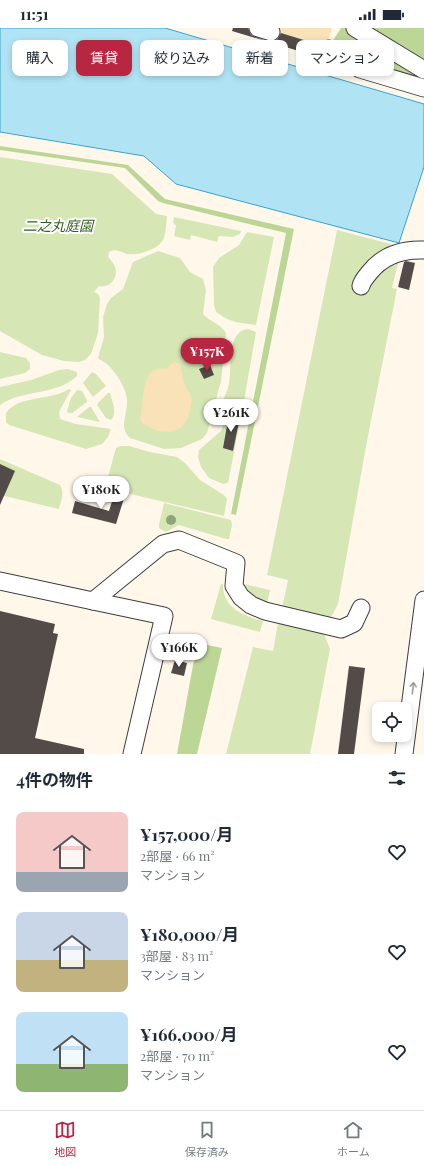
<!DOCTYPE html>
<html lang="ja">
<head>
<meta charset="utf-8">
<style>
  body { margin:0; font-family:"Playfair Display","Noto Sans JP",serif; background:#f2f2f3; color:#1f2937; height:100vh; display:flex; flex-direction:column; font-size:15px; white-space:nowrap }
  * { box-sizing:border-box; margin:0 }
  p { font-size:13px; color:#747a83 }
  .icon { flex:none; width:22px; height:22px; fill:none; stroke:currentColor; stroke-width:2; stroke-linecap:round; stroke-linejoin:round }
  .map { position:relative; height:726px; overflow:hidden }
  .sheet { display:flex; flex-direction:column; background:#fff; flex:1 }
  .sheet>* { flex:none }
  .top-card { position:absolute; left:12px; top:12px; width:400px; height:36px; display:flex; gap:8px }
  .tools { position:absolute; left:372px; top:674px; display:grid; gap:8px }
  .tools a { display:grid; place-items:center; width:40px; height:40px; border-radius:8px; background:#fff; box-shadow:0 2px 6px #0003; font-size:20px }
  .price { position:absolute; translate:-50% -34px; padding:0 9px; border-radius:14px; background:#fff; color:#222; font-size:13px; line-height:26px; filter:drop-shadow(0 1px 2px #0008) }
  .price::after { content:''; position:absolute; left:50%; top:24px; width:12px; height:9px; margin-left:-6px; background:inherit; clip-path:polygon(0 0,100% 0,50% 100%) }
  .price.on { background:#b72741; color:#fff }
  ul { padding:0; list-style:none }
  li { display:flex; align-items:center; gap:12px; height:100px; padding:0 16px }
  li span { display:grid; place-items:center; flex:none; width:112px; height:80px; border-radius:8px; color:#555 }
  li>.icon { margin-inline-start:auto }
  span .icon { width:48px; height:48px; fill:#fffc; stroke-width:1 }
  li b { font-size:17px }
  h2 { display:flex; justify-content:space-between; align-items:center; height:48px; padding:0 16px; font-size:17px }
  .chip { padding:0 14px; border-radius:8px; background:#fff; box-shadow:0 2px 6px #0003; font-size:14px; line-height:36px }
  .chip.on { background:#b72741; color:#fff }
  .status { display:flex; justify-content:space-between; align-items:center; height:28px; padding:0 20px; background:#fff; direction:ltr }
  .status svg { height:11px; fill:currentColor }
  .tab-bar { display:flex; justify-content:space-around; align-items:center; height:56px; border-top:1px solid #e0e1e3; background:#fff; font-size:11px; color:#747a83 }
  .tab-bar a { display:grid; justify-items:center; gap:2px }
  .tab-bar .on { color:#b72741 }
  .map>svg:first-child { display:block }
  .green { fill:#d6e7b5 }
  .forest { fill:#bcd795 }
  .sand { fill:#f9e2b7 }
  .water { fill:#b0e4f4; stroke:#39a3ca }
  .building { fill:#534b48 }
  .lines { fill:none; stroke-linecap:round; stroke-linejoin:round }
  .minor-casing { stroke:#3e3e3e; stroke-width:19 }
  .minor { stroke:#fff; stroke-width:17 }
  .tree { fill:#90a47a }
  .oneway { stroke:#9d9d9d }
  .labels { text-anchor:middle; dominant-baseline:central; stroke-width:4; stroke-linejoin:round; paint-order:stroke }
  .park-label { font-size:14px; font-style:italic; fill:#35601e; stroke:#fff }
</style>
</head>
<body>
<div class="status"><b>11:51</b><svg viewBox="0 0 49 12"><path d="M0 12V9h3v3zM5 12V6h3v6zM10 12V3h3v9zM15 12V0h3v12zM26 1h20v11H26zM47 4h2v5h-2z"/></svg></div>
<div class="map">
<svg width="424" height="726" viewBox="0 0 424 726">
  <rect width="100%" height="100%" fill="#fff8ea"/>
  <g class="green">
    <path d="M 0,129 L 112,146 L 156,186 L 167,188 C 166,195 166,203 164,210 C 160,221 138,228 127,226 C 120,224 116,220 109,224 L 108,228 C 110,232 114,235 115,239 C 119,249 110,261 99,258 L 94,264 L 98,266 L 100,270 L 98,305 L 91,326 L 85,332 L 79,334 L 64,333 L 42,327 L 0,303 Z"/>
    <path d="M 174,189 L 241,203 L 240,206 L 233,209 L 219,208 L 217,214 L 191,207 L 190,212 L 174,208 L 176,198 L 173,194 Z"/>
    <path d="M 337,202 L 402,219 L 392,260 L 397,261 L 367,413 L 338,576 L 330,591 L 282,580 L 288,552 L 267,547 Z"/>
    <path d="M 247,204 L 274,209 L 256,297 L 235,294 L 225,290 L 216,284 L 214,277 L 213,239 L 219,230 L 239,217 Z"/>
    <path d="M 158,223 L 180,230 L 190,244 L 203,251 L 206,262 L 203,286 C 210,294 220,295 226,305 L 221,353 L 207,405 L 202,411 L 181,420 L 164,421 L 130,410 C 118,399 128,386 127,372 C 126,360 117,346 108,337 C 105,334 101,333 98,330 L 104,309 L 103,289 L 107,276 L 111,270 L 123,261 L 133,234 Z"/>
    <path d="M 248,301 L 256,304 L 242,384 L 225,380 L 223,373 C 224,368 228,362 229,356 C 232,341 226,303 248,301 Z"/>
    <path d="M 0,324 L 26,330 L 30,335 L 30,341 L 25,345 L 0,351 Z"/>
    <path d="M 68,341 L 77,344 L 77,348 C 56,368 23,361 0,377 L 0,359 L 31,352 L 59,342 Z"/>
    <path d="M 92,344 L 96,346 L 106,358 L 93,369 L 83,355 Z"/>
    <path d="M 69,361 L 71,362 L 59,384 L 60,391 L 76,396 L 111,401 L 108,409 L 102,416 L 86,421 L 9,397 L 6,394 L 6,385 C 18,367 51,373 69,361 Z"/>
    <path d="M 77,362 L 82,363 L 87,372 L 87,374 L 72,385 L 68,385 L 67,383 L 71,370 Z"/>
    <path d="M 108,365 L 110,365 C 112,373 118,386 111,392 L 106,390 L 97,377 L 98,375 Z"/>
    <path d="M 89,379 L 91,379 L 100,394 L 77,389 Z"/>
    <path d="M 227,386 L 241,388 L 228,455 L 223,456 L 209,450 L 201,439 L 198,429 L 199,422 L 221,403 Z"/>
    <path d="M 120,418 L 129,418 L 150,424 L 177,429 L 185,435 L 200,452 L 224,467 L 227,471 L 224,488 L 105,460 L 116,420 Z"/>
    <path d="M 0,431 L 60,457 C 65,465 61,472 59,481 L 0,467 Z"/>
    <path d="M 164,475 L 231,492 L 232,497 L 229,511 L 226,511 L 179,497 L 166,504 L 159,500 L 159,497 Z"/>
    <path d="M 240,555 L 270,562 L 267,576 L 249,568 Z"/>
    <path d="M 221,556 L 223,556 C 222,579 243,588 263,593 L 260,604 L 211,591 Z"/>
    <path d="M 278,595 L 324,606 L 330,621 L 310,726 L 226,726 L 253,619 L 273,623 Z"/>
  </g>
  <g class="forest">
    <path d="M 341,0 L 348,0 L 424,45 L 424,57 L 367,40 L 330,17 Z"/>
    <path d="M 361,0 L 424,0 L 424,38 Z"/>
    <path d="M 0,118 L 128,137 L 165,171 L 294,201 L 236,487 L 231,486 L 286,205 L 163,175 L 158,173 L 125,140 L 0,122 Z"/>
    <path d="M 207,617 L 222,620 L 197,726 L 177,726 L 193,637 L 198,623 Z"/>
  </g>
  <g class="sand">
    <path d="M 275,0 L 332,0 L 325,23 L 273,7 Z"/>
    <path d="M 174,334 L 180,336 L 184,355 L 192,370 L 191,379 L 188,390 L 181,400 L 171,404 L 158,403 L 143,396 L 140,391 C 145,375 139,336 165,341 Z"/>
  </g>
  <path class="water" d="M 0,0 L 165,0 L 424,76 L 424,139 L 399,215 L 176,156 L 144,128 L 0,104 Z"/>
  <g class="building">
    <path d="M 233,0 L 248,0 L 251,7 L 268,14 L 273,14 L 277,12 L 281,5 L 320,17 L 319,22 L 321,27 L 332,33 L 232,3 Z"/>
    <path d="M 406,233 L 415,235 L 409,262 L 398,259 L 404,234 Z"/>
    <path d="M 210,337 L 214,347 L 204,351 L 199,341 Z"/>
    <path d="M 229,387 L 240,389 L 233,423 L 223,420 Z"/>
    <path d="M 0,436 L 15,443 L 0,477 Z"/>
    <path d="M 115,464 L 125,467 L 116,496 L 72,485 L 75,473 L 109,483 Z"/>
    <path d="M 0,583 L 55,596 L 53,605 L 58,606 L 35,710 L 84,721 L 84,726 L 0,726 Z"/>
    <path d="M 175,632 L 187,635 L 184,648 L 171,645 Z"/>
    <path d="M 349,638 L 365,640 L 354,726 L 338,726 Z"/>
  </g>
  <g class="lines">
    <defs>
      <g id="minor">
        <path d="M 258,0 L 271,4"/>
        <path d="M 355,0 L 424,42"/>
        <path d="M 329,21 L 360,33 L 360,41 L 424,60"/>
        <path d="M 361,258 C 362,253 366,249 369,245 C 383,227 402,221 424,222"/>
        <path d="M 0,553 L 93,573 L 163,516 L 179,512 L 236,535 L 234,558 L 241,569 L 251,577 L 265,583 L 341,601 L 354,595 L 361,580"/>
        <path d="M 93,573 L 164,588 L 132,726"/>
        <path d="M 404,726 L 424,572"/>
      </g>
    </defs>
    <use href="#minor" class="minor-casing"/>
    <use href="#minor" class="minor"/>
  </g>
  <circle class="tree" cx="171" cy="492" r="5"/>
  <defs><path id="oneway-shaft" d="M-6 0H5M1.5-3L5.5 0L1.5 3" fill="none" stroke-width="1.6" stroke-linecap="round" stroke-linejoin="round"/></defs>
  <use class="oneway" href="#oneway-shaft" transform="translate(413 660) rotate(-83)"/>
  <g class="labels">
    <g class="park-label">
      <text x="58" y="197">二之丸庭園</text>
    </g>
  </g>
</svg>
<div class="tools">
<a><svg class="icon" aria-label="locate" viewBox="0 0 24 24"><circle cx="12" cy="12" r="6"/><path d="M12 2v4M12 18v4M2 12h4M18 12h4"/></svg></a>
</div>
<b class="price on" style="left:207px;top:344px">¥157K</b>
<b class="price" style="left:231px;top:405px">¥261K</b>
<b class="price" style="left:101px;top:482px">¥180K</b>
<b class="price" style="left:179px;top:640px">¥166K</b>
<div class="top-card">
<a class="chip">購入</a>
<a class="chip on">賃貸</a>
<a class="chip">絞り込み</a>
<a class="chip">新着</a>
<a class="chip">マンション</a>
</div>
</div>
<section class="sheet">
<h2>4件の物件<svg class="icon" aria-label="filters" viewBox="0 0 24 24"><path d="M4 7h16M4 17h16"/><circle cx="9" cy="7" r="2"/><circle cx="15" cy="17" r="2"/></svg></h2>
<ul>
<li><span style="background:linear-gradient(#f6c9c9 75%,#9aa5b1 0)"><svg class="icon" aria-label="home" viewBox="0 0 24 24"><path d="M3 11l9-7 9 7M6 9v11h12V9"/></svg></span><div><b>¥157,000/月</b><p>2部屋 · 66 m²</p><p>マンション</p></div><svg class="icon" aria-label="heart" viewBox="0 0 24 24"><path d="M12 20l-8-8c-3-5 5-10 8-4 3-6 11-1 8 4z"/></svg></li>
<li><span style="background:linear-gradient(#c9d6e8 60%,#c2b280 0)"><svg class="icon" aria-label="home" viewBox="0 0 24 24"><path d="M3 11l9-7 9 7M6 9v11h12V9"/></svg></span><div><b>¥180,000/月</b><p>3部屋 · 83 m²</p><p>マンション</p></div><svg class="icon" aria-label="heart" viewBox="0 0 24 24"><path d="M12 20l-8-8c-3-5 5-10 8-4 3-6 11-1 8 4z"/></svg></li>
<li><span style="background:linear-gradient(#bfe0f5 65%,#8fb573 0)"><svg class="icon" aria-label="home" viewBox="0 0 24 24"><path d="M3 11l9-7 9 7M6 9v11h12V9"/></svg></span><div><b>¥166,000/月</b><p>2部屋 · 70 m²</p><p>マンション</p></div><svg class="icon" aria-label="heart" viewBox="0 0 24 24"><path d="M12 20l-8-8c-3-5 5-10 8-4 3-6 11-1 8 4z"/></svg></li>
</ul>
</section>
<nav class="tab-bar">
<a class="on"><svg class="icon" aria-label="map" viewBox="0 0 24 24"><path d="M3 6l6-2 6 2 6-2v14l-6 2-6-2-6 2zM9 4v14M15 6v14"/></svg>地図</a>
<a><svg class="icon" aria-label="saved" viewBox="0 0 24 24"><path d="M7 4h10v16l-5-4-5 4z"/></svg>保存済み</a>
<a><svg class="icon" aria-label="home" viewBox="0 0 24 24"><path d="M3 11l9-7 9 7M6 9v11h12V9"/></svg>ホーム</a>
</nav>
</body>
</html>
